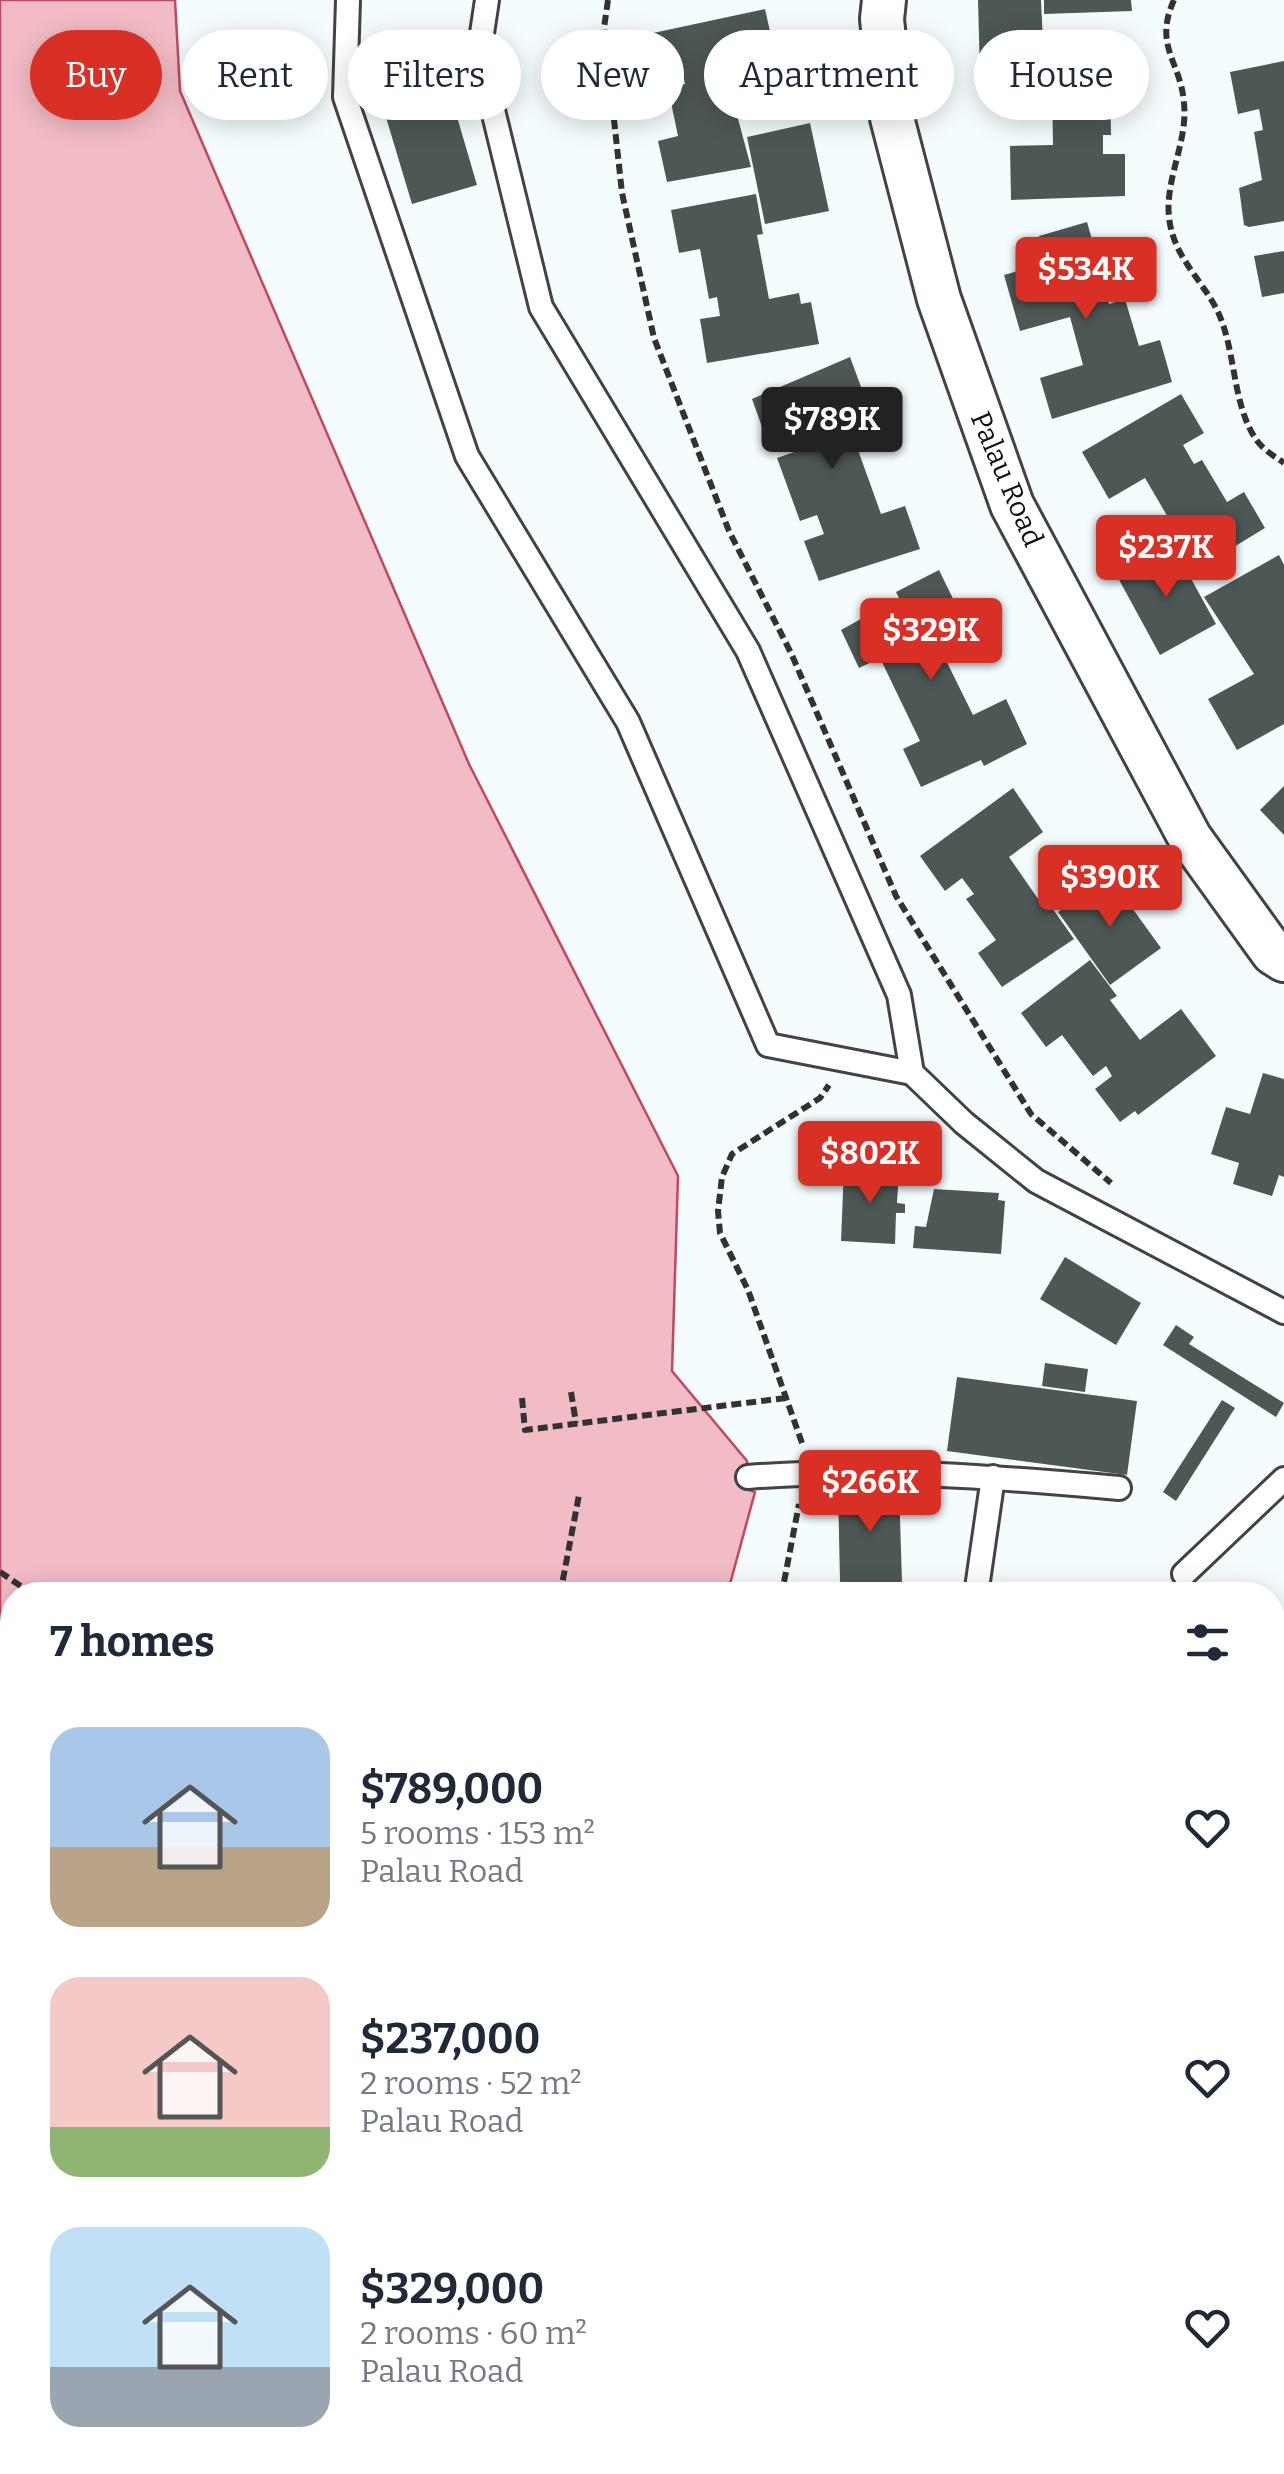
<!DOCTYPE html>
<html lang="en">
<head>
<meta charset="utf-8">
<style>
  body { margin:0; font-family:Bitter,serif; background:#f6f6f7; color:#1f2937; height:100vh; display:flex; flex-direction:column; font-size:38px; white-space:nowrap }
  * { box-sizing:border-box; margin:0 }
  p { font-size:32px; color:#747a83 }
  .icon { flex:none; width:55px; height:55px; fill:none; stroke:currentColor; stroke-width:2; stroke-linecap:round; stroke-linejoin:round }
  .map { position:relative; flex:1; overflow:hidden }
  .panel { position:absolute; left:0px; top:1582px; width:1285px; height:892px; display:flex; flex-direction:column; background:#fff; border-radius:40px 40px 0 0; box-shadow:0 5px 25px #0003 }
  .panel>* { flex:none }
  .top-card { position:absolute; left:30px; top:30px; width:1225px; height:90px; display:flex; gap:20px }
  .price { position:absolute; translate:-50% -85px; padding:0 22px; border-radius:10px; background:#d93025; color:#fff; font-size:32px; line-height:65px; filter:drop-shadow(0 2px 5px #0008) }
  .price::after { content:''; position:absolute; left:50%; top:60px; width:30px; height:22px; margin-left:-15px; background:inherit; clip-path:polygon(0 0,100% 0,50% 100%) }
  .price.selected { background:#222; color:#fff }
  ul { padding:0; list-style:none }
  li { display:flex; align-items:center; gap:30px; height:250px; padding:0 50px }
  li span { display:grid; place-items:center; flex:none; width:280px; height:200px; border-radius:30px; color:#555 }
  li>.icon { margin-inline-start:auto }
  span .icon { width:120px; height:120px; fill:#fffc; stroke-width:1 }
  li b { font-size:42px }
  h2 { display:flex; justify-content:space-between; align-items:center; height:120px; padding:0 50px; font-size:42px }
  .tag { padding:0 35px; border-radius:45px; background:#fff; box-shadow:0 5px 25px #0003; font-size:35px; line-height:90px }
  .tag.selected { background:#d93025; color:#fff }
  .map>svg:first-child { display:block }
  .green { fill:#bfc2e7 }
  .sand { fill:#c3ebf6 }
  .water { fill:#f2bcc6; stroke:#c4485c; stroke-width:2.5 }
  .building { fill:#4d5856 }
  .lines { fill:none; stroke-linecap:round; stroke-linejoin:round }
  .service-casing { stroke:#434343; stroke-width:28 }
  .minor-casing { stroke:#434343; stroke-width:48 }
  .trunk-casing { stroke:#212121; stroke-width:60 }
  .path { stroke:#323232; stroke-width:6; stroke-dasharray:10 5; stroke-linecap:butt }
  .service { stroke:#fff; stroke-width:22 }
  .minor { stroke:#fff; stroke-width:42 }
  .trunk { stroke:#6de0e5; stroke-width:55 }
  .labels { text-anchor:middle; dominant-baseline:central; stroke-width:10; stroke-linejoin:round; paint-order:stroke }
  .street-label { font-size:28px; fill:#101010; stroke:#fff }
</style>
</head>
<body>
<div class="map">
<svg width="1284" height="2474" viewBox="0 0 1284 2474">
  <rect width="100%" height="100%" fill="#f4fcfe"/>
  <path class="green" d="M 1284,2188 L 1284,2474 L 905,2474 L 921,2462 L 1272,2462 L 1272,2197 Z"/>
  <g class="sand">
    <path d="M 1284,2084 L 1284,2376 L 1273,2385 L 1272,2095 Z"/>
    <path d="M 860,2462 L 1177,2462 L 1177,2463 L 1163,2474 L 847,2474 Z"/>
  </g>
  <path class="water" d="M 0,0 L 175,0 L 180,91 L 469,764 L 678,1176 L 672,1371 L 747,1461 L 749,1490 L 755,1492 L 727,1595 L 12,1595 L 12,2462 L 38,2463 L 22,2471 L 0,2473 Z"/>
  <g class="building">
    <path d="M 978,0 L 1041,0 L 1043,42 L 1055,38 L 1132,42 L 1133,83 L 1110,83 L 1111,135 L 1103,135 L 1103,154 L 1125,154 L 1125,196 L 1011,200 L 1010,146 L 1053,145 L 1052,83 L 1045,83 L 1045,72 L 980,74 Z"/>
    <path d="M 1044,0 L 1131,0 L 1132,11 L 1044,14 Z"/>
    <path d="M 765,9 L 778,67 L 727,78 L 751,167 L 667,182 L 658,141 L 678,136 L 668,88 L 685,84 L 682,71 L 661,75 L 653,33 Z"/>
    <path d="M 1284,61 L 1284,221 L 1249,227 L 1244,225 L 1239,188 L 1262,180 L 1254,132 L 1263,130 L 1259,109 L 1238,114 L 1230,72 Z"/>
    <path d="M 439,77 L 442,87 L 448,86 L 477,185 L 412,204 L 382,104 L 390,102 L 387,92 Z"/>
    <path d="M 810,123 L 829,211 L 765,224 L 747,137 Z"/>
    <path d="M 756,194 L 763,234 L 757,235 L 769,299 L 799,293 L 801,304 L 811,302 L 819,344 L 707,363 L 700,319 L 720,316 L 717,297 L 709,299 L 700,249 L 679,253 L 671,210 Z"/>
    <path d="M 1087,222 L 1095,250 L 1114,244 L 1127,286 L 1106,292 L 1109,304 L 1125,299 L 1139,346 L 1160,340 L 1172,382 L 1052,419 L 1040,378 L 1083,365 L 1070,317 L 1020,331 L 1004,275 L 1046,263 L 1039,236 Z"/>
    <path d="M 1284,251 L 1284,293 L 1262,297 L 1254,256 Z"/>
    <path d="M 850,357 L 867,403 L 844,411 L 881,514 L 905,506 L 920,549 L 819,581 L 804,541 L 824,534 L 817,515 L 800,521 L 777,458 L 794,452 L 787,433 L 767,441 L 752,399 Z"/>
    <path d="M 1181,394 L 1204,433 L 1183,445 L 1194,464 L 1202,460 L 1227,502 L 1244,492 L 1265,528 L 1191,573 L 1169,535 L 1176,531 L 1145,478 L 1109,499 L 1082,452 Z"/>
    <path d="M 1173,546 L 1216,624 L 1160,655 L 1117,576 Z"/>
    <path d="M 1279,555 L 1284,565 L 1284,724 L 1237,750 L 1208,699 L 1254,674 L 1204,597 Z"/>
    <path d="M 939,570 L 961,615 L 931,630 L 973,715 L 1006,699 L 1027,744 L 984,766 L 981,760 L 921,787 L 903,749 L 920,741 L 880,658 L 859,668 L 841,630 L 899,598 L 896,592 Z"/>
    <path d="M 1284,786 L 1284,835 L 1260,810 Z"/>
    <path d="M 1013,788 L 1043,832 L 1009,857 L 1045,909 L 1050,905 L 1074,939 L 1002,987 L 978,953 L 996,940 L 966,899 L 974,894 L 962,878 L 945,891 L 920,856 Z"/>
    <path d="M 1109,876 L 1161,948 L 1110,985 L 1058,912 Z"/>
    <path d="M 1090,960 L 1117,996 L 1110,1000 L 1140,1040 L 1181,1009 L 1216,1056 L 1138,1115 L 1135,1111 L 1120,1122 L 1095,1089 L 1112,1076 L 1106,1066 L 1093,1076 L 1062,1035 L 1046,1047 L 1021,1013 Z"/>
    <path d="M 1263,1073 L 1284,1079 L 1284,1177 L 1279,1175 L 1272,1196 L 1233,1184 L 1239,1163 L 1211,1154 L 1226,1107 L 1250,1114 Z"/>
    <path d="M 844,1168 L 899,1170 L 897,1203 L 905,1204 L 905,1213 L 896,1213 L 895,1244 L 841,1241 Z"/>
    <path d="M 934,1189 L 999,1193 L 998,1200 L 1005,1201 L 1001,1254 L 913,1248 L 915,1226 L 926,1227 Z"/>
    <path d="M 1065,1257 L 1141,1303 L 1116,1345 L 1040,1299 Z"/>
    <path d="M 1176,1325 L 1194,1337 L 1189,1344 L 1284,1403 L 1276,1417 L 1163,1345 Z"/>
    <path d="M 1045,1363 L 1088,1369 L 1085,1392 L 1042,1386 Z"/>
    <path d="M 957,1377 L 1137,1401 L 1127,1475 L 947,1451 Z"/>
    <path d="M 1222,1400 L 1235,1408 L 1176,1501 L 1163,1492 Z"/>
    <path d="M 899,1486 L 902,1583 L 840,1582 L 838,1487 Z"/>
  </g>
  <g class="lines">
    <defs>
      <g id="service">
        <path d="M 348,0 L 345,97 L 467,456 L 628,722 L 768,1045 L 912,1073"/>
        <path d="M 487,0 L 479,53 L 541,307 L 748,651 L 899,995 L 912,1073 L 964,1123 L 1036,1181 L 1284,1312"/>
        <path d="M 748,1477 C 872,1467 995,1477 1119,1488"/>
        <path d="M 1184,1574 L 1284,1479"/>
        <path d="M 976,1595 L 993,1477"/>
        <path d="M 366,2462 L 375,2474"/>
      </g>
      <path id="minor" d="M 884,0 L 882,19 L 892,118 L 939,299 L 1012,505 L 1190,838 L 1273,953 L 1284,960"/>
      <g id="trunk">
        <path d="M 1272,1924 L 1284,1915"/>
        <path d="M 1272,2023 L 1284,2015"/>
        <path d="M 555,2474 L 570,2462"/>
        <path d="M 682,2474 L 697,2462"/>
      </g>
    </defs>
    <use href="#service" class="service-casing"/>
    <use href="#minor" class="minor-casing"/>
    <use href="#trunk" class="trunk-casing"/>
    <g class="path">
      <path d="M 608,0 L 604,28 L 622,193 L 654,338 L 729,531 L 791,653 L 896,896 L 1031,1114 L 1111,1183"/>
      <path d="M 1174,0 C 1153,46 1181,62 1184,103 C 1188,142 1165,178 1169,217 C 1173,257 1202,279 1218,312 C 1236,351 1232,402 1255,438 C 1262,449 1274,456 1284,463"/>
      <path d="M 571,1392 L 576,1423"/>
      <path d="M 522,1398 L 525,1430 L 786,1398"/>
      <path d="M 802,1443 L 748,1290 L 720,1233 L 718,1211 L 722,1177 L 732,1154 L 820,1098 L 829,1085"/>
      <path d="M 0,1572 L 34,1595"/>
      <path d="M 560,1595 L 579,1495"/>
      <path d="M 791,1595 L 784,1582 L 799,1504"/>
      <path d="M 1272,1823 L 1284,1814"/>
      <path d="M 0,1895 L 12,1904"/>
      <path d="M 0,2247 L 12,2255"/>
      <path d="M 427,2474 L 442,2462"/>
    </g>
    <use href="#service" class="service"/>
    <use href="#minor" class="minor"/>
    <use href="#trunk" class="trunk"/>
  </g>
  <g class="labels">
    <g class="street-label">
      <text transform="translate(1007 479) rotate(67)">Palau Road</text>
    </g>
  </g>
</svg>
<b class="price" style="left:1086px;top:322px">$534K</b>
<b class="price selected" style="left:832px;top:472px">$789K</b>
<b class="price" style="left:1166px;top:600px">$237K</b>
<b class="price" style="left:931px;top:683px">$329K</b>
<b class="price" style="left:1110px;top:930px">$390K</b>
<b class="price" style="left:870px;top:1206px">$802K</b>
<b class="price" style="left:870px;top:1535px">$266K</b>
<div class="top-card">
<a class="tag selected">Buy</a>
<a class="tag">Rent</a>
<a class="tag">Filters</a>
<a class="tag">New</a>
<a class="tag">Apartment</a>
<a class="tag">House</a>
</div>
<section class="panel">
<h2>7 homes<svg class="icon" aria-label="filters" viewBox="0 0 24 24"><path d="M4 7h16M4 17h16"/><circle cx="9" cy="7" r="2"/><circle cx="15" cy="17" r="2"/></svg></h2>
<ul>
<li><span style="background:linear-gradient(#a9c7e8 60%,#b9a48a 0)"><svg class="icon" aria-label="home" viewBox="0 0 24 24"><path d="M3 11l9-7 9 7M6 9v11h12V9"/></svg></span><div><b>$789,000</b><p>5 rooms · 153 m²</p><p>Palau Road</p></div><svg class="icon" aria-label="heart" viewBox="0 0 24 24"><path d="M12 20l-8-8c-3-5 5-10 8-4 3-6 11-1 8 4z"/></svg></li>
<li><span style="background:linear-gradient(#f6c9c9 75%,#8fb573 0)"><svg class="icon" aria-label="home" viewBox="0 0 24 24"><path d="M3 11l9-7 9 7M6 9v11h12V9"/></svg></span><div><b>$237,000</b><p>2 rooms · 52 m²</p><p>Palau Road</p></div><svg class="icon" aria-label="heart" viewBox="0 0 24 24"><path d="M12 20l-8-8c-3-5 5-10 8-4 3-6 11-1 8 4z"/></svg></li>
<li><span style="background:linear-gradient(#bfe0f5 70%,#9aa5b1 0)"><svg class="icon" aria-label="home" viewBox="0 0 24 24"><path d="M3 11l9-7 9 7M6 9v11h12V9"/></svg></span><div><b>$329,000</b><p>2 rooms · 60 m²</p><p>Palau Road</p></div><svg class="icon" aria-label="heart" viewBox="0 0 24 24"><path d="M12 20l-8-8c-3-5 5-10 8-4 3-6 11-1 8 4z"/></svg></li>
</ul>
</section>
</div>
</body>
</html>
